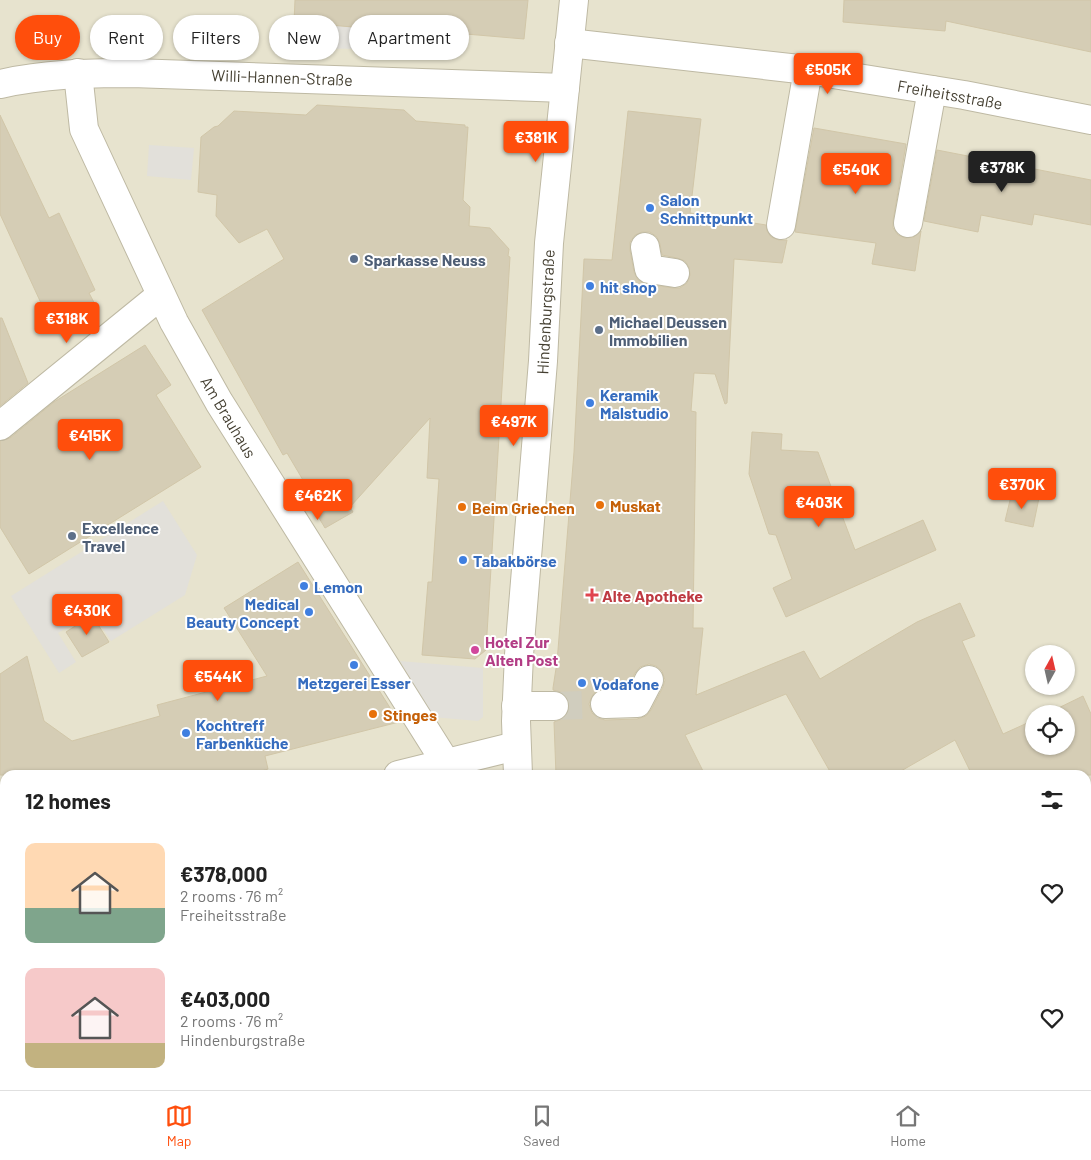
<!DOCTYPE html>
<html lang="en">
<head>
<meta charset="utf-8">
<style>
  body { margin:0; font-family:Barlow,sans-serif; background:#f2f2f2; color:#222; height:100vh; display:flex; flex-direction:column; font-size:19px; white-space:nowrap }
  * { box-sizing:border-box; margin:0 }
  p { font-size:16px; color:#767676 }
  .icon { flex:none; width:28px; height:28px; fill:none; stroke:currentColor; stroke-width:2; stroke-linecap:round; stroke-linejoin:round }
  .map { position:relative; flex:1; overflow:hidden }
  .panel { position:absolute; left:0px; top:770px; width:1091px; height:320px; display:flex; flex-direction:column; background:#fff; border-radius:15px 15px 0 0; box-shadow:0 1px 4px #0004 }
  .panel>* { flex:none }
  .hud { position:absolute; left:15px; top:15px; width:500px; height:45px; display:flex; gap:10px }
  .needle { width:32px; rotate:8deg }
  .tools { position:absolute; left:1025px; top:645px; display:grid; gap:10px }
  .tools a { display:grid; place-items:center; width:50px; height:50px; border-radius:50%; background:#fff; box-shadow:0 1px 4px #0004; font-size:25px }
  .price { position:absolute; translate:-50% -42px; padding:0 11px; border-radius:5px; background:#ff4e0c; color:#fff; font-size:16px; line-height:32px; filter:drop-shadow(0 1px 2px #0008) }
  .price::after { content:''; position:absolute; left:50%; top:30px; width:15px; height:11px; margin-left:-8px; background:inherit; clip-path:polygon(0 0,100% 0,50% 100%) }
  .price.selected { background:#222; color:#fff }
  ul { padding:0; list-style:none }
  li { display:flex; align-items:center; gap:15px; height:125px; padding:0 25px }
  li span { display:grid; place-items:center; flex:none; width:140px; height:100px; border-radius:10px; color:#555 }
  li>.icon { margin-inline-start:auto }
  span .icon { width:60px; height:60px; fill:#fffc; stroke-width:1 }
  li b { font-size:21px }
  h2 { display:flex; justify-content:space-between; align-items:center; height:60px; padding:0 25px; font-size:21px }
  .tag { padding:0 18px; border-radius:22px; background:#fff; box-shadow:0 1px 4px #0004; font-size:18px; line-height:45px }
  .tag.selected { background:#ff4e0c; color:#fff }
  .tabs { display:flex; justify-content:space-around; align-items:center; height:70px; border-top:1px solid #e0e0e0; background:#fff; font-size:14px; color:#767676 }
  .tabs a { display:grid; justify-items:center; gap:2px }
  .tabs .selected { color:#ff4e0c }
  .map>svg:first-child { display:block }
  .residential { fill:#e7e3ce; fill-rule:evenodd }
  .parking { fill:#e2e0da }
  .building { fill:#d5cdb5; stroke:#d1c6a8; fill-rule:evenodd }
  .lines { fill:none; stroke-linecap:round; stroke-linejoin:round }
  .minor-tunnel { stroke:#d0cdbe; stroke-width:28; stroke-dasharray:28 14; stroke-linecap:butt }
  .minor-casing { stroke:#beb9a3; stroke-width:30 }
  .minor { stroke:#fff; stroke-width:28 }
  .shop-dot { fill:#3f7fe0; stroke:#fff; stroke-width:2 }
  .service-dot { fill:#5c6f8a; stroke:#fff; stroke-width:2 }
  .food-dot { fill:#e8710a; stroke:#fff; stroke-width:2 }
  .health-dot { fill:#e0444e; stroke:#fff; stroke-width:2 }
  .hotel-dot { fill:#d1479c; stroke:#fff; stroke-width:2 }
  .labels { text-anchor:middle; dominant-baseline:central; stroke-width:4; stroke-linejoin:round; paint-order:stroke }
  .street-label { font-size:16px; fill:#443f31; stroke:#fff }
  .shop-label { font-size:16px; font-weight:bold; fill:#366cbe; stroke:#fff; text-anchor:start }
  .service-label { font-size:16px; font-weight:bold; fill:#4e5e75; stroke:#fff; text-anchor:start }
  .food-label { font-size:16px; font-weight:bold; fill:#c56008; stroke:#fff; text-anchor:start }
  .health-label { font-size:16px; font-weight:bold; fill:#be3a42; stroke:#fff; text-anchor:start }
  .hotel-label { font-size:16px; font-weight:bold; fill:#b23c85; stroke:#fff; text-anchor:start }
</style>
</head>
<body>
<div class="map">
<svg width="1091" height="1090" viewBox="0 0 1091 1090">
  <rect width="100%" height="100%" fill="#f3f0e1"/>
  <path class="residential" d="M 0,0 L 1091,0 L 1091,1090 L 0,1090 ZM 1034,654 L 1066,654 L 1066,686 L 1034,686 ZM 1034,714 L 1066,714 L 1066,746 L 1034,746 ZM 5,775 L 1086,775 L 1086,1085 L 5,1085 Z"/>
  <g class="parking">
    <path d="M 276,20 L 372,29 L 371,49 L 274,48 Z"/>
    <path d="M 149,145 L 194,148 L 191,180 L 147,176 Z"/>
    <path d="M 163,501 L 197,555 L 185,595 L 111,641 L 92,612 L 58,633 L 76,662 L 59,673 L 11,596 Z"/>
    <path d="M 400,661 L 483,668 L 483,717 L 478,721 L 432,717 Z"/>
    <path d="M 1086,992 L 1091,999 L 1091,1090 L 948,1090 L 955,1085 L 1086,1085 Z"/>
    <path d="M 348,1085 L 385,1085 L 388,1090 L 352,1090 Z"/>
  </g>
  <g class="building">
    <path d="M 295,0 L 528,0 L 524,39 L 431,31 L 429,53 L 398,51 L 400,31 L 294,22 Z"/>
    <path d="M 844,0 L 1091,0 L 1091,52 L 946,21 L 945,31 L 843,22 Z"/>
    <path d="M 317,105 L 404,110 L 416,121 L 465,125 L 465,127 L 468,127 L 463,200 L 470,207 L 469,226 L 490,228 L 509,249 L 508,256 L 510,257 L 486,650 L 475,659 L 422,655 L 428,582 L 432,582 L 439,479 L 427,478 L 430,418 L 350,507 L 353,512 L 325,528 L 309,501 L 313,497 L 287,453 L 283,455 L 202,310 L 284,259 L 267,229 L 239,243 L 216,216 L 217,195 L 198,192 L 201,137 L 214,127 L 218,126 L 234,111 L 306,115 Z"/>
    <path d="M 628,111 L 701,119 L 690,213 L 766,225 L 767,231 L 771,237 L 779,240 L 787,240 L 782,263 L 734,259 L 727,403 L 725,404 L 715,374 L 694,373 L 691,411 L 696,412 L 693,628 L 703,628 L 696,695 L 804,651 L 820,679 L 917,622 L 960,603 L 975,636 L 962,641 L 1003,734 L 1034,720 L 1034,746 L 1066,746 L 1066,714 L 1046,714 L 1083,696 L 1091,714 L 1091,775 L 972,775 L 955,740 L 894,775 L 832,775 L 786,694 L 685,735 L 705,775 L 556,775 L 554,722 L 562,719 L 568,713 L 570,706 L 567,698 L 561,692 L 553,690 L 553,688 L 557,662 L 574,452 L 584,259 L 612,260 ZM 642,232 L 650,232 L 657,237 L 660,244 L 662,255 L 677,258 L 685,261 L 689,267 L 690,275 L 687,283 L 680,288 L 673,288 L 647,284 L 638,280 L 634,272 L 630,250 L 630,242 L 635,235 ZM 649,664 L 656,666 L 662,671 L 665,680 L 663,687 L 651,710 L 646,716 L 637,719 L 605,720 L 598,718 L 592,713 L 589,704 L 592,696 L 596,691 L 605,688 L 627,688 L 635,673 L 640,667 Z"/>
    <path d="M 0,115 L 49,218 L 59,213 L 95,290 L 89,293 L 98,310 L 71,323 L 62,306 L 46,314 L 0,214 Z"/>
    <path d="M 814,128 L 906,144 L 893,221 L 893,228 L 898,235 L 905,238 L 914,237 L 921,231 L 915,271 L 872,264 L 876,243 L 795,232 Z"/>
    <path d="M 937,150 L 1091,180 L 1091,225 L 1034,214 L 1032,225 L 981,215 L 978,232 L 924,221 Z"/>
    <path d="M 0,318 L 2,318 L 28,383 L 0,406 Z"/>
    <path d="M 145,345 L 171,385 L 156,395 L 201,467 L 29,574 L 0,527 L 0,441 L 10,438 L 54,402 Z"/>
    <path d="M 752,432 L 782,434 L 781,450 L 818,452 L 855,550 L 923,520 L 936,550 L 786,617 L 773,588 L 792,579 L 776,535 L 769,534 L 749,474 Z"/>
    <path d="M 1012,492 L 1039,498 L 1033,527 L 1005,521 Z"/>
    <path d="M 298,562 L 399,722 L 265,756 L 268,769 L 248,775 L 0,775 L 0,674 L 27,656 L 44,721 L 72,741 L 160,716 L 157,705 L 267,676 L 224,608 Z"/>
    <path d="M 92,615 L 109,642 L 82,657 L 66,632 Z"/>
  </g>
  <g class="lines">
    <path class="minor-tunnel" d="M 554,706 L 605,704"/>
    <defs>
      <g id="minor">
        <path d="M 569,43 L 808,70 L 964,95 L 1091,120"/>
        <path d="M 78,73 L 84,129 L 174,322 L 219,402 L 446,763"/>
        <path d="M 0,84 C 44,74 87,73 132,73 L 565,88"/>
        <path d="M 908,223 L 932,90"/>
        <path d="M 781,225 L 808,70"/>
        <path d="M 645,247 L 649,269 L 675,273"/>
        <path d="M 0,426 L 161,295"/>
        <path d="M 605,704 L 637,703 L 649,680"/>
        <path d="M 516,706 L 554,706"/>
        <path d="M 398,775 L 516,746"/>
        <path d="M 518,775 L 516,721 L 519,655 L 543,361 L 549,243 L 574,0"/>
        <path d="M 1086,843 L 1091,842"/>
        <path d="M 0,873 L 5,871"/>
        <path d="M 0,949 L 5,971"/>
        <path d="M 35,1085 L 37,1090"/>
        <path d="M 405,1085 L 408,1090"/>
        <path d="M 614,1085 L 616,1090"/>
        <path d="M 892,1085 L 894,1090"/>
        <path d="M 436,1090 L 443,1085"/>
      </g>
    </defs>
    <use href="#minor" class="minor-casing"/>
    <use href="#minor" class="minor"/>
  </g>
  <g class="shop-dot">
    <circle cx="650" cy="208" r="5"/>
    <circle cx="590" cy="286" r="5"/>
    <circle cx="590" cy="403" r="5"/>
    <circle cx="463" cy="560" r="5"/>
    <circle cx="304" cy="586" r="5"/>
    <circle cx="309" cy="612" r="5"/>
    <circle cx="354" cy="665" r="5"/>
    <circle cx="582" cy="683" r="5"/>
    <circle cx="186" cy="733" r="5"/>
  </g>
  <g class="service-dot">
    <circle cx="354" cy="259" r="5"/>
    <circle cx="599" cy="330" r="5"/>
    <circle cx="72" cy="536" r="5"/>
  </g>
  <g class="food-dot">
    <circle cx="600" cy="505" r="5"/>
    <circle cx="462" cy="507" r="5"/>
    <circle cx="373" cy="714" r="5"/>
  </g>
  <path class="health-dot" d="M589.5 587.5h5v5h5v5h-5v5h-5v-5h-5v-5h5z"/>
  <circle class="hotel-dot" cx="475" cy="650" r="5"/>
  <g class="labels">
    <g class="street-label">
      <text transform="translate(282 77) rotate(2)">Willi-Hannen-Straße</text>
      <text transform="translate(950 94) rotate(10)">Freiheitsstraße</text>
      <text transform="translate(545 312) rotate(-87)">Hindenburgstraße</text>
      <text transform="translate(229 417) rotate(59)">Am Brauhaus</text>
    </g>
    <g class="shop-label">
      <text x="660" y="199">Salon<tspan x="660" dy="18">Schnittpunkt</tspan></text>
      <text x="600" y="286">hit shop</text>
      <text x="600" y="394">Keramik<tspan x="600" dy="18">Malstudio</tspan></text>
      <text x="473" y="560">Tabakbörse</text>
      <text x="314" y="586">Lemon</text>
      <text x="299" y="603" text-anchor="end">Medical<tspan x="299" dy="18">Beauty Concept</tspan></text>
      <text x="354" y="682" text-anchor="middle">Metzgerei Esser</text>
      <text x="592" y="683">Vodafone</text>
      <text x="196" y="724">Kochtreff<tspan x="196" dy="18">Farbenküche</tspan></text>
    </g>
    <g class="service-label">
      <text x="364" y="259">Sparkasse Neuss</text>
      <text x="609" y="321">Michael Deussen<tspan x="609" dy="18">Immobilien</tspan></text>
      <text x="82" y="527">Excellence<tspan x="82" dy="18">Travel</tspan></text>
    </g>
    <g class="food-label">
      <text x="610" y="505">Muskat</text>
      <text x="472" y="507">Beim Griechen</text>
      <text x="383" y="714">Stinges</text>
    </g>
    <g class="health-label">
      <text x="602" y="595">Alte Apotheke</text>
    </g>
    <g class="hotel-label">
      <text x="485" y="641">Hotel Zur<tspan x="485" dy="18">Alten Post</tspan></text>
    </g>
  </g>
</svg>
<div class="tools">
<a><svg class="needle" viewBox="-14 -14 28 28"><path d="M0-13l5 13h-10z" fill="#e53935"/><path d="M0 13l5-13h-10z" fill="#767676"/></svg></a>
<a><svg class="icon" aria-label="locate" viewBox="0 0 24 24"><circle cx="12" cy="12" r="6"/><path d="M12 2v4M12 18v4M2 12h4M18 12h4"/></svg></a>
</div>
<b class="price" style="left:828px;top:95px">€505K</b>
<b class="price" style="left:536px;top:163px">€381K</b>
<b class="price selected" style="left:1002px;top:193px">€378K</b>
<b class="price" style="left:856px;top:195px">€540K</b>
<b class="price" style="left:67px;top:344px">€318K</b>
<b class="price" style="left:514px;top:447px">€497K</b>
<b class="price" style="left:90px;top:461px">€415K</b>
<b class="price" style="left:1022px;top:510px">€370K</b>
<b class="price" style="left:318px;top:521px">€462K</b>
<b class="price" style="left:819px;top:528px">€403K</b>
<b class="price" style="left:87px;top:636px">€430K</b>
<b class="price" style="left:218px;top:702px">€544K</b>
<div class="hud">
<a class="tag selected">Buy</a>
<a class="tag">Rent</a>
<a class="tag">Filters</a>
<a class="tag">New</a>
<a class="tag">Apartment</a>
</div>
<section class="panel">
<h2>12 homes<svg class="icon" aria-label="filters" viewBox="0 0 24 24"><path d="M4 7h16M4 17h16"/><circle cx="9" cy="7" r="2"/><circle cx="15" cy="17" r="2"/></svg></h2>
<ul>
<li><span style="background:linear-gradient(#ffd9b3 65%,#7fa58c 0)"><svg class="icon" aria-label="home" viewBox="0 0 24 24"><path d="M3 11l9-7 9 7M6 9v11h12V9"/></svg></span><div><b>€378,000</b><p>2 rooms · 76 m²</p><p>Freiheitsstraße</p></div><svg class="icon" aria-label="heart" viewBox="0 0 24 24"><path d="M12 20l-8-8c-3-5 5-10 8-4 3-6 11-1 8 4z"/></svg></li>
<li><span style="background:linear-gradient(#f6c9c9 75%,#c2b280 0)"><svg class="icon" aria-label="home" viewBox="0 0 24 24"><path d="M3 11l9-7 9 7M6 9v11h12V9"/></svg></span><div><b>€403,000</b><p>2 rooms · 76 m²</p><p>Hindenburgstraße</p></div><svg class="icon" aria-label="heart" viewBox="0 0 24 24"><path d="M12 20l-8-8c-3-5 5-10 8-4 3-6 11-1 8 4z"/></svg></li>
</ul>
</section>
</div>
<nav class="tabs">
<a class="selected"><svg class="icon" aria-label="map" viewBox="0 0 24 24"><path d="M3 6l6-2 6 2 6-2v14l-6 2-6-2-6 2zM9 4v14M15 6v14"/></svg>Map</a>
<a><svg class="icon" aria-label="saved" viewBox="0 0 24 24"><path d="M7 4h10v16l-5-4-5 4z"/></svg>Saved</a>
<a><svg class="icon" aria-label="home" viewBox="0 0 24 24"><path d="M3 11l9-7 9 7M6 9v11h12V9"/></svg>Home</a>
</nav>
</body>
</html>
